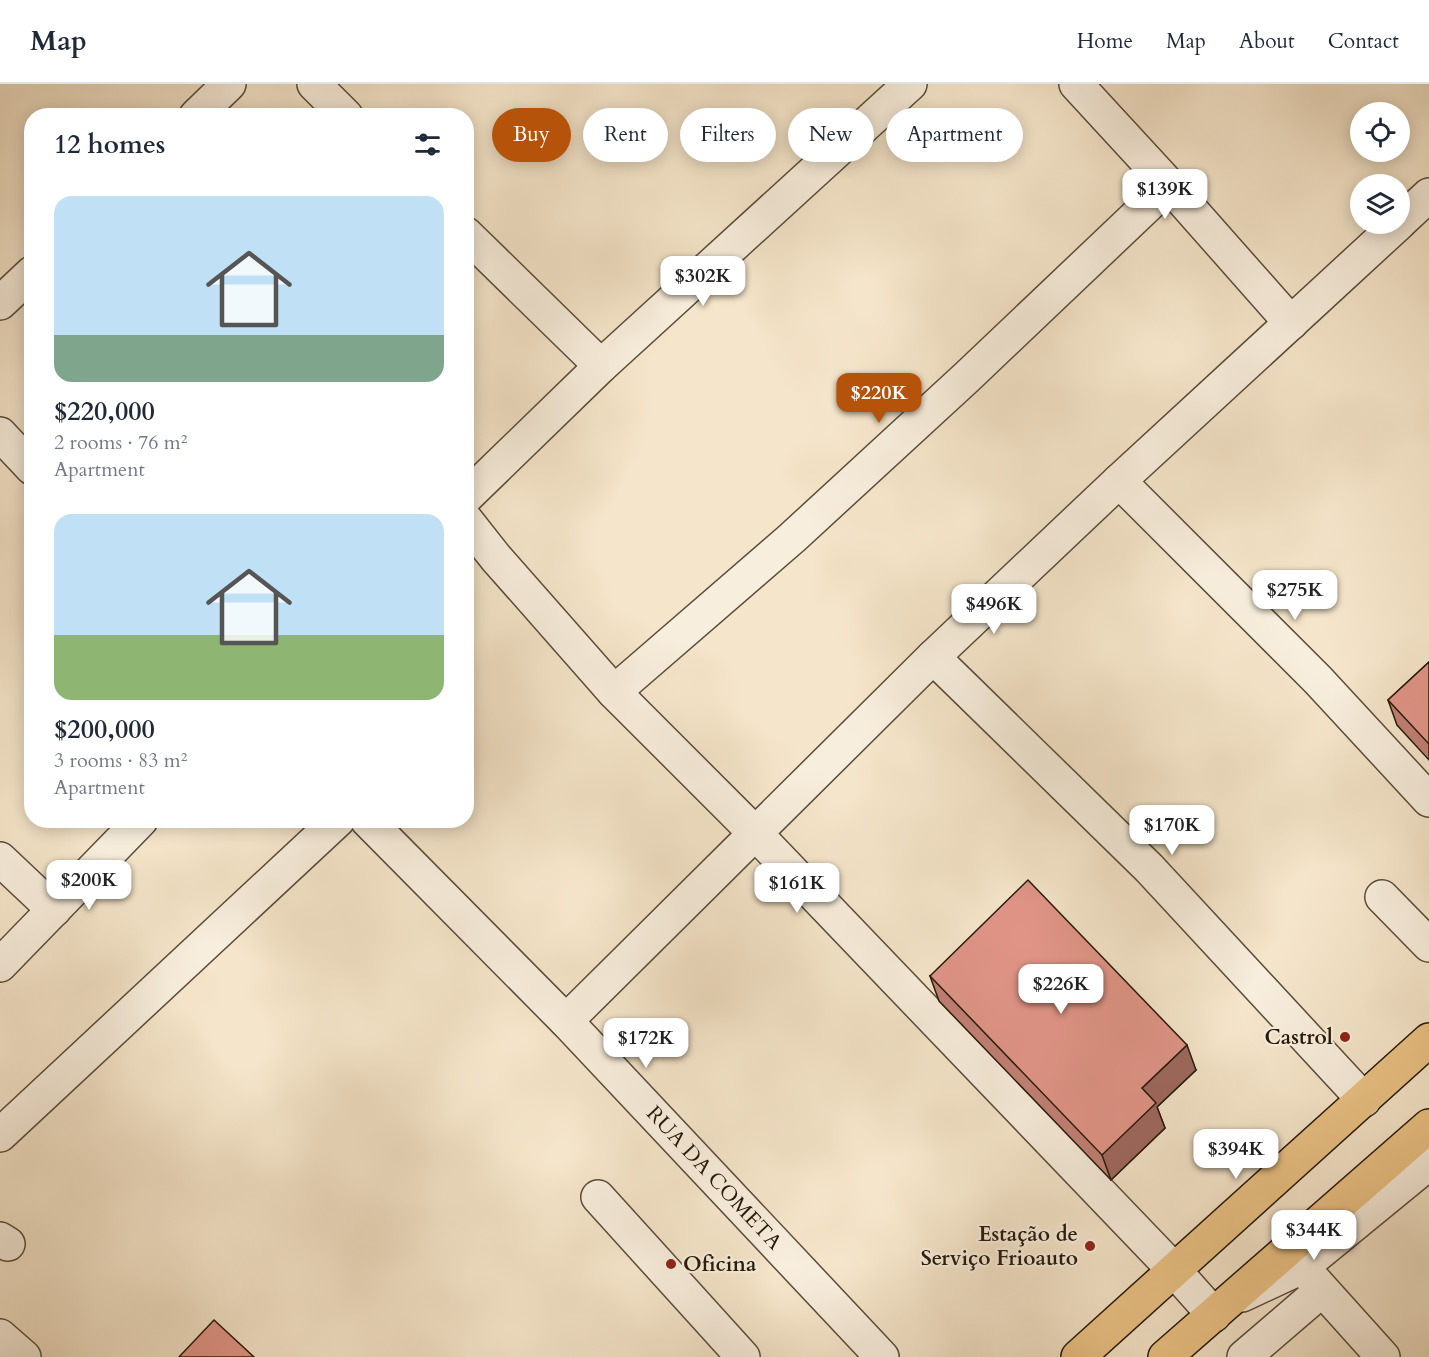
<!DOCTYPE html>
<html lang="en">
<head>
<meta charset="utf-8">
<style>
  body { margin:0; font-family:Cardo,serif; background:#f2f2f3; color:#1f2937; height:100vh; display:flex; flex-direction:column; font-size:22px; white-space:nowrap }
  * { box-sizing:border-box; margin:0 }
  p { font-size:20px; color:#747a83 }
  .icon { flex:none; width:33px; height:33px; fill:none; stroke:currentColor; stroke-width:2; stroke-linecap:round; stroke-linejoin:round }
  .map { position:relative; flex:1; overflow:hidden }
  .details { position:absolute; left:24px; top:24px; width:450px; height:720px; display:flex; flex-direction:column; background:#fff; border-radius:24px; box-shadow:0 3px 15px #0003 }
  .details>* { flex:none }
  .hud { position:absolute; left:492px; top:24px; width:570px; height:54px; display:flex; gap:12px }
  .tools { position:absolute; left:1350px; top:18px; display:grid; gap:12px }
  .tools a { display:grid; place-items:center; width:60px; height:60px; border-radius:50%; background:#fff; box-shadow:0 3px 15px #0003; font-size:30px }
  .price { position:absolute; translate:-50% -51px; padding:0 14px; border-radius:12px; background:#fff; color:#222; font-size:20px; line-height:39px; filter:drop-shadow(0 2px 3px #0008) }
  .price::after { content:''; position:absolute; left:50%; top:36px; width:18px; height:14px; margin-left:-9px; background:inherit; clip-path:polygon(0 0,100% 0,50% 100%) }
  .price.active { background:#b45309; color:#fff }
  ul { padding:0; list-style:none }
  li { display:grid; align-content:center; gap:12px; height:318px; padding:0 30px }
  li span { display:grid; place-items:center; height:186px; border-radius:18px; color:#555 }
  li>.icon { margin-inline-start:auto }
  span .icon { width:108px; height:108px; fill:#fffc; stroke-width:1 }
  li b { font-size:26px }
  h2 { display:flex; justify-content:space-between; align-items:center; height:72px; padding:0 30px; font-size:26px }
  .chip { padding:0 21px; border-radius:27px; background:#fff; box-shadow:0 3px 15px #0003; font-size:21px; line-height:54px }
  .chip.active { background:#b45309; color:#fff }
  header { display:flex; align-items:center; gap:36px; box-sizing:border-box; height:84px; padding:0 30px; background:#fff; border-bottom:2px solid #e0e1e3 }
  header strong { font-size:28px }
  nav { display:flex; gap:33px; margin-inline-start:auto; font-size:21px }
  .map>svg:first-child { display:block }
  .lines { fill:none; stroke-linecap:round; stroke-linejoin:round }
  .minor-casing { stroke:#594c3a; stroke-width:36 }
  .major-casing { stroke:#25190a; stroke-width:36 }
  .minor { stroke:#f8eedd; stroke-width:33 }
  .major { stroke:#eac285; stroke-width:33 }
  .wall { fill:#c28075; stroke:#25190a; stroke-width:1.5 }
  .shaded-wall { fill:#9e685f; stroke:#25190a; stroke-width:1.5 }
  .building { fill:#e19588; stroke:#25190a; stroke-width:1.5 }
  .poi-dot { fill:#8f2418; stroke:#f8eedd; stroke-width:2 }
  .labels { text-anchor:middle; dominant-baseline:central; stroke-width:4.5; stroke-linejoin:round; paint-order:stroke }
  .poi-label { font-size:21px; font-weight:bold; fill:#25190a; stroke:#f8eedd; text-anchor:end }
  .street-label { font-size:21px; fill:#25190a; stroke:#f8eedd }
</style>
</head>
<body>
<header>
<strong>Map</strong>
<nav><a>Home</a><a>Map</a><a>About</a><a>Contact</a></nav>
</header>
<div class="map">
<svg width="1429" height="1273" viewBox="0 0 1429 1273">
  <rect width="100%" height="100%" fill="#f5e5ca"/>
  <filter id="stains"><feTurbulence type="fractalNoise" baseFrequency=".00333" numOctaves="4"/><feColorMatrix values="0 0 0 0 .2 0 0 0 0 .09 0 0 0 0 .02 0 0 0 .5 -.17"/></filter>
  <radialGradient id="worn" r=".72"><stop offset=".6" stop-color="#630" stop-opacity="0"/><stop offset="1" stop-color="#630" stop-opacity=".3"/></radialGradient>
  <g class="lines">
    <defs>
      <g id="minor">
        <path d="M 314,0 L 346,32"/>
        <path d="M 1076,0 L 1169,101 L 1291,239"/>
        <path d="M 196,32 L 229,0"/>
        <path d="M 1400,138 L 1429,111"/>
        <path d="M 466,150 L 601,282"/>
        <path d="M 0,219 L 32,189"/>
        <path d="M 0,350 L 32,384"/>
        <path d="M 1119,397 L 1318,596 L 1429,716"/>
        <path d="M 466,413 L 601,282 L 910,0"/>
        <path d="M 466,436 L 496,474 L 614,608 L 756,750 L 1174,1186 L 1214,1231"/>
        <path d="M 933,573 L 1149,784 L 1364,1016"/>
        <path d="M 614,608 L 792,454 L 967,293 L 1169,101"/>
        <path d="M 367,736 L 566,937 L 882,1273"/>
        <path d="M 0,775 L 54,826"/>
        <path d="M 1382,813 L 1429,861"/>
        <path d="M 0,881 L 141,736"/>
        <path d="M 566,937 L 933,573 L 1119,397 L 1398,140"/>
        <path d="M 0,1051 L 338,736"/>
        <path d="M 598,1113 L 743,1273"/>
        <path d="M 0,1155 L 8,1160"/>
        <path d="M 1302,1183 L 1383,1273"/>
        <path d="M 1242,1211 L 1302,1183 L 1429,1079"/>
        <path d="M 0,1252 L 24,1273"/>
        <path d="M 1244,1273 L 1322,1206"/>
      </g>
      <g id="major">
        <path d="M 1078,1273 L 1429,956"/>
        <path d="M 1165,1273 L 1429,1042"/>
      </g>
    </defs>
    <use href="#minor" class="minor-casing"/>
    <use href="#major" class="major-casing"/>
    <use href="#minor" class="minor"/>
    <use href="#major" class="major"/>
  </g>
  <g class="wall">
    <path d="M 1429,578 L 1429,676 L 1397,641 L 1388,616 Z"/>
    <path d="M 930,892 L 1196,986 L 1157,1023 L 1165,1044 L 1111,1096 L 939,917 Z"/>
  </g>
  <path class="shaded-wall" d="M 1187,961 L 1196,986 L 1157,1023 L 1165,1044 L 1111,1096 L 1102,1071 L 1142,1004 Z"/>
  <g class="building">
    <path d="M 1429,578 L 1429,660 L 1388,616 Z"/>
    <path d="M 1028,796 L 1187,961 L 1142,1004 L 1156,1019 L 1102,1071 L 930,892 Z"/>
    <path d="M 214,1236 L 254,1273 L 179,1273 Z"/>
  </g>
  <g class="poi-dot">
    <circle cx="1345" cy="953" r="6"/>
    <circle cx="1090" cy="1162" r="6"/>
    <circle cx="671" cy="1180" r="6"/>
  </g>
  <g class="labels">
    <g class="poi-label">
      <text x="1333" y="953">Castrol</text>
      <text x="1078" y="1150">Estação de<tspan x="1078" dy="24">Serviço Frioauto</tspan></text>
      <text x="683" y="1180" text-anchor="start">Oficina</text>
    </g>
    <g class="street-label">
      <text transform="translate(714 1094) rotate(47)">RUA DA COMETA</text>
    </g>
  </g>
  <rect width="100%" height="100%" filter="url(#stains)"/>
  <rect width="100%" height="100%" fill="url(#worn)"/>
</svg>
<div class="tools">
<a><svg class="icon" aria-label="locate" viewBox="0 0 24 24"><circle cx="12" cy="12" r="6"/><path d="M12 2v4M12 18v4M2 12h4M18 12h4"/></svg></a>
<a><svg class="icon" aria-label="layers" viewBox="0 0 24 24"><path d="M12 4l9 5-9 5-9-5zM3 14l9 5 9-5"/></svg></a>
</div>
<b class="price" style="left:1165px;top:136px">$139K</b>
<b class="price" style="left:703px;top:223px">$302K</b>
<b class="price active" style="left:879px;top:340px">$220K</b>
<b class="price" style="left:1295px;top:537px">$275K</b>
<b class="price" style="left:994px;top:551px">$496K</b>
<b class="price" style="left:1172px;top:772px">$170K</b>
<b class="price" style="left:89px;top:827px">$200K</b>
<b class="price" style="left:797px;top:830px">$161K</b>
<b class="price" style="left:1061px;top:931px">$226K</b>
<b class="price" style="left:646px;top:985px">$172K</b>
<b class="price" style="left:1236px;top:1096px">$394K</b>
<b class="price" style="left:1314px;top:1177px">$344K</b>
<div class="hud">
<a class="chip active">Buy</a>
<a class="chip">Rent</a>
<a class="chip">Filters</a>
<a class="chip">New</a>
<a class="chip">Apartment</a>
</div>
<section class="details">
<h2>12 homes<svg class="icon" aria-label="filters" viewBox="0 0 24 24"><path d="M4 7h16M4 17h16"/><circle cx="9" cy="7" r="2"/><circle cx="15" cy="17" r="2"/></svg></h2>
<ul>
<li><span style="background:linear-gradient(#bfe0f5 75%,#7fa58c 0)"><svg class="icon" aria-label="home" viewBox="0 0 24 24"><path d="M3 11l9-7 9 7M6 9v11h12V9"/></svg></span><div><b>$220,000</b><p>2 rooms · 76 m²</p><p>Apartment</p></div></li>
<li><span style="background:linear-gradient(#bfe0f5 65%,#8fb573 0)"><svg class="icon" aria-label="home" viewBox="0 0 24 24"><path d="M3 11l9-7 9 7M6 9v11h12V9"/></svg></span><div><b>$200,000</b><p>3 rooms · 83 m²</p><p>Apartment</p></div></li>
</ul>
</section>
</div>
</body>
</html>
